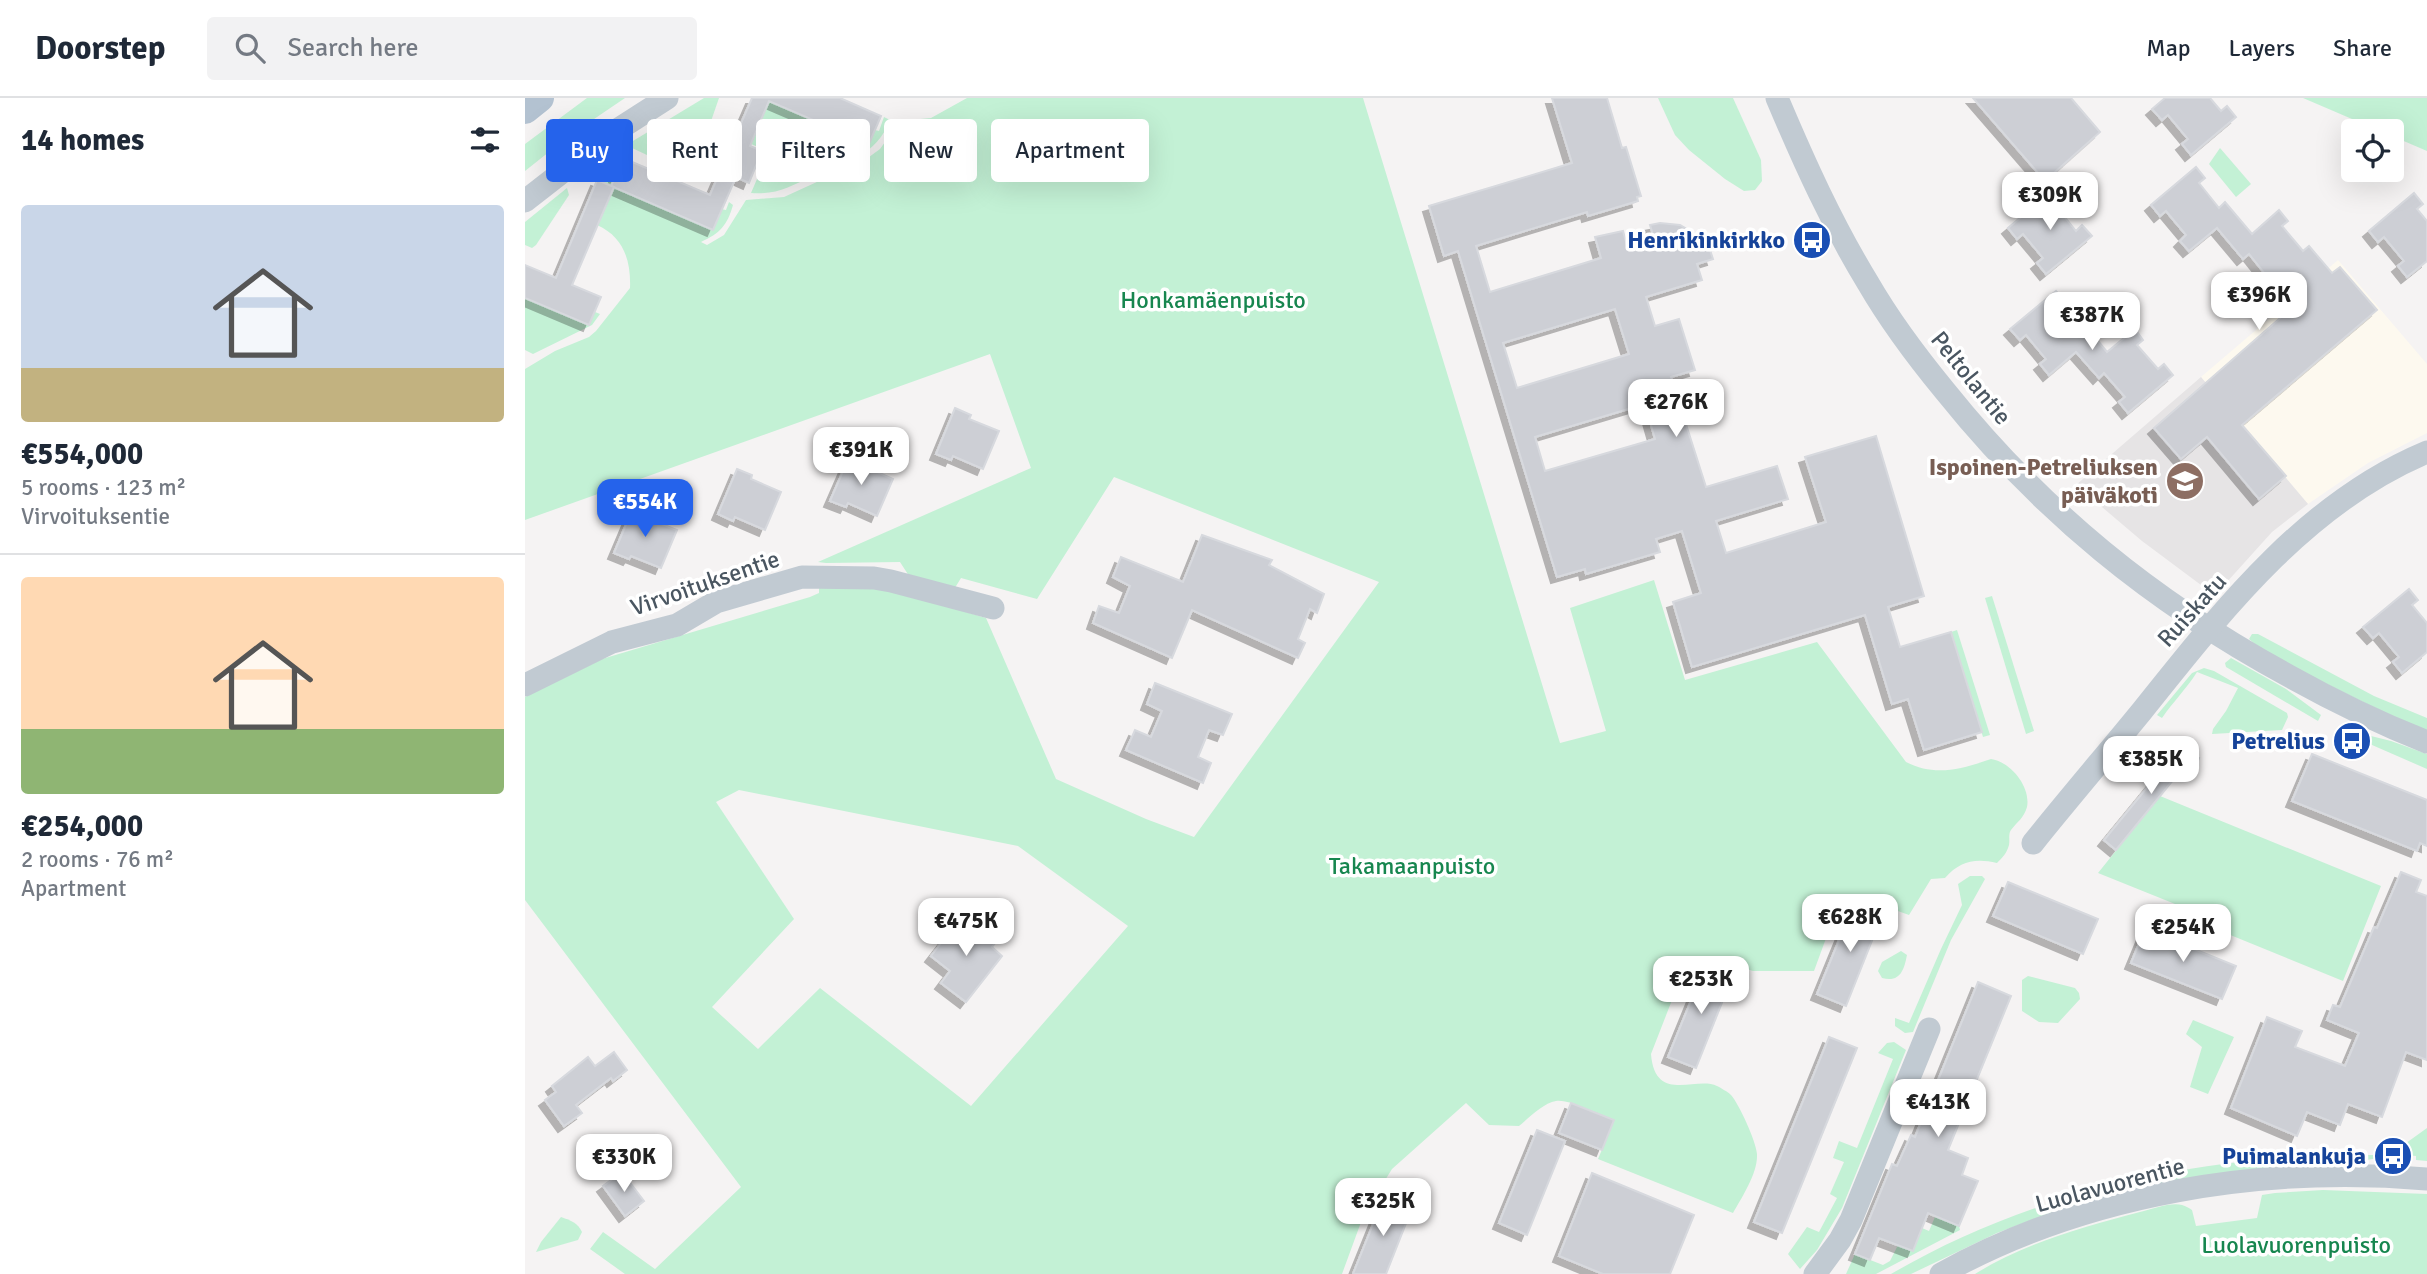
<!DOCTYPE html>
<html lang="en">
<head>
<meta charset="utf-8">
<style>
  body { margin:0; font-family:Signika,sans-serif; background:#f2f2f3; color:#1f2937; height:100vh; display:flex; flex-direction:column; font-size:26px; white-space:nowrap }
  * { box-sizing:border-box; margin:0 }
  p { font-size:23px; color:#747a83 }
  .icon { flex:none; width:38px; height:38px; fill:none; stroke:currentColor; stroke-width:2; stroke-linecap:round; stroke-linejoin:round }
  .map { position:relative; flex:1; overflow:hidden }
  .drawer { display:flex; flex-direction:column; background:#fff; width:525px }
  .drawer>* { flex:none }
  .banner { position:absolute; left:21px; top:21px; width:665px; height:63px; display:flex; gap:14px }
  .buttons { position:absolute; left:1816px; top:21px; display:grid; gap:14px }
  .buttons a { display:grid; place-items:center; width:63px; height:63px; border-radius:7px; background:#fff; box-shadow:0 7px 28px #0002; font-size:35px }
  .price { position:absolute; translate:-50% -60px; padding:0 16px; border-radius:14px; background:#fff; color:#222; font-size:23px; line-height:46px; filter:drop-shadow(0 2px 4px #0008) }
  .price::after { content:''; position:absolute; left:50%; top:42px; width:21px; height:16px; margin-left:-10px; background:inherit; clip-path:polygon(0 0,100% 0,50% 100%) }
  .price.on { background:#2563eb; color:#fff }
  ul { padding:0; list-style:none }
  li { display:grid; align-content:center; gap:14px; height:371px; padding:0 21px }
  li+li { border-top:2px solid #e0e1e3 }
  li span { display:grid; place-items:center; height:217px; border-radius:7px; color:#555 }
  li>.icon { margin-inline-start:auto }
  span .icon { width:126px; height:126px; fill:#fffc; stroke-width:1 }
  li b { font-size:30px }
  h2 { display:flex; justify-content:space-between; align-items:center; height:84px; padding:0 21px; font-size:30px }
  .tag { padding:0 24px; border-radius:7px; background:#fff; box-shadow:0 7px 28px #0002; font-size:24px; line-height:63px }
  .tag.on { background:#2563eb; color:#fff }
  header { display:flex; align-items:center; gap:42px; box-sizing:border-box; height:98px; padding:0 35px; background:#fff; border-bottom:2px solid #e0e1e3 }
  header strong { font-size:33px }
  nav { display:flex; gap:38px; margin-inline-start:auto; font-size:24px }
  .search { width:490px; height:63px; background:#f2f2f3; display:flex; align-items:center; gap:18px; box-sizing:border-box; padding:0 24px; border-radius:7px; color:#747a83; font-size:26px }
  main { display:flex; flex:1; min-height:0 }
  .map>svg:first-child { display:block }
  .commercial { fill:#fdf9ef }
  .education { fill:#e6e4e5 }
  .green { fill:#c3f1d5; fill-rule:evenodd }
  .building { fill:#cdcfd5; stroke:#d7d9de; stroke-width:2; fill-rule:evenodd; filter:url(#shadow) }
  .lines { fill:none; stroke-linecap:round; stroke-linejoin:round }
  .minor { stroke:#c1cad2; stroke-width:23 }
  .major { stroke:#b3c2d1; stroke-width:28 }
  .labels { text-anchor:middle; dominant-baseline:central; stroke-width:7; stroke-linejoin:round; paint-order:stroke }
  .transit-label { font-size:24px; font-weight:bold; fill:#164399; stroke:#fff; text-anchor:end }
  .park-label { font-size:24px; fill:#17864f; stroke:#fff }
  .street-label { font-size:24px; fill:#4a5661; stroke:#fff }
  .education-label { font-size:24px; font-weight:bold; fill:#785e54; stroke:#fff; text-anchor:end }
</style>
</head>
<body>
<header>
<strong>Doorstep</strong>
<div class="search"><svg class="icon" aria-label="search" viewBox="0 0 24 24"><circle cx="10" cy="10" r="6"/><path d="M15 15l6 6"/></svg>Search here</div>
<nav><a>Map</a><a>Layers</a><a>Share</a></nav>
</header>
<main>
<section class="drawer">
<h2>14 homes<svg class="icon" aria-label="filters" viewBox="0 0 24 24"><path d="M4 7h16M4 17h16"/><circle cx="9" cy="7" r="2"/><circle cx="15" cy="17" r="2"/></svg></h2>
<ul>
<li><span style="background:linear-gradient(#c9d6e8 75%,#c2b280 0)"><svg class="icon" aria-label="home" viewBox="0 0 24 24"><path d="M3 11l9-7 9 7M6 9v11h12V9"/></svg></span><div><b>€554,000</b><p>5 rooms · 123 m²</p><p>Virvoituksentie</p></div></li>
<li><span style="background:linear-gradient(#ffd9b3 70%,#8fb573 0)"><svg class="icon" aria-label="home" viewBox="0 0 24 24"><path d="M3 11l9-7 9 7M6 9v11h12V9"/></svg></span><div><b>€254,000</b><p>2 rooms · 76 m²</p><p>Apartment</p></div></li>
</ul>
</section>
<div class="map">
<svg width="1902" height="1176" viewBox="0 0 1902 1176">
  <defs>
    <filter id="shadow"><feDropShadow dx="-6" dy="6" stdDeviation="0" flood-color="#0004"/></filter>
  </defs>
  <rect width="100%" height="100%" fill="#f5f3f3"/>
  <path class="commercial" d="M 1813,162 L 1902,266 L 1902,335 L 1843,365 L 1783,406 L 1676,279 Z"/>
  <path class="education" d="M 1676,279 L 1783,406 L 1747,434 L 1701,485 L 1692,491 L 1680,490 L 1617,443 L 1551,387 Z"/>
  <g class="green">
    <path d="M 62,0 L 100,0 L 44,38 L 0,73 L 0,46 Z"/>
    <path d="M 179,0 L 194,0 L 185,26 L 180,25 L 166,58 C 154,66 141,57 129,52 L 122,57 L 107,50 L 103,46 Z"/>
    <path d="M 442,0 L 838,0 L 1035,645 L 1081,633 L 1045,510 L 1129,482 L 1160,582 L 1292,544 L 1381,664 C 1410,679 1437,671 1466,661 C 1486,664 1506,689 1502,709 C 1499,720 1492,724 1486,732 C 1483,736 1485,742 1484,747 C 1482,755 1477,760 1472,765 C 1450,760 1435,763 1420,780 L 1406,781 L 1384,817 L 1334,799 L 1321,804 L 1311,813 L 1289,873 L 1228,873 L 1184,860 L 1156,879 L 1126,956 C 1130,1006 1171,978 1192,988 C 1196,990 1203,994 1206,997 C 1214,1006 1231,1043 1232,1056 C 1233,1075 1217,1099 1208,1115 L 1073,1061 L 1089,1023 C 1074,1017 1046,1001 1031,1003 C 1018,1005 1004,1020 994,1028 L 964,1027 L 941,1005 L 867,1071 L 839,1116 L 817,1176 L 100,1176 L 65,1151 L 78,1134 L 130,1171 L 216,1089 L 0,802 L 0,599 L 77,561 L 285,499 L 294,495 L 294,489 L 364,491 L 461,520 L 531,681 L 621,721 L 669,739 L 854,484 L 589,379 L 512,501 L 436,480 L 428,493 L 386,481 L 375,464 L 301,465 L 293,464 L 506,370 L 465,256 L 0,422 L 0,271 L 30,253 L 64,239 L 71,233 L 105,190 C 106,163 99,139 72,127 L 89,89 L 201,112 L 204,104 L 208,107 C 202,128 195,135 176,144 L 182,147 L 199,137 L 221,102 L 259,99 L 340,62 L 355,51 L 375,23 L 406,20 ZM 214,692 L 493,748 L 603,828 L 446,1008 L 295,890 L 233,951 L 187,909 L 269,821 L 191,704 Z"/>
    <path d="M 1133,0 L 1208,0 L 1236,62 L 1237,83 L 1230,92 L 1219,93 L 1200,81 L 1164,52 L 1150,37 Z"/>
    <path d="M 1778,0 L 1902,0 L 1902,53 L 1867,38 L 1867,33 L 1855,33 Z"/>
    <path d="M 244,3 L 344,46 L 350,32 L 354,33 L 359,19 L 365,22 C 352,57 319,67 287,81 L 286,79 C 265,88 253,97 226,95 L 235,74 L 238,75 L 247,55 L 226,46 Z"/>
    <path d="M 96,50 L 98,52 L 87,76 L 90,77 L 86,88 L 59,77 Z"/>
    <path d="M 1695,50 L 1726,86 L 1711,99 L 1684,66 Z"/>
    <path d="M 42,90 L 44,97 L 11,147 L 7,150 L 0,147 L 0,124 Z"/>
    <path d="M 0,200 L 63,227 L 70,214 L 75,216 L 67,227 L 8,256 L 0,252 Z"/>
    <path d="M 1467,498 L 1509,633 L 1501,636 L 1460,500 Z"/>
    <path d="M 1432,532 L 1465,637 L 1458,639 L 1426,534 Z"/>
    <path d="M 1727,536 L 1733,536 L 1849,598 L 1902,620 L 1902,633 C 1862,616 1823,597 1784,577 C 1764,566 1741,557 1724,541 Z"/>
    <path d="M 1706,560 L 1761,591 L 1796,617 L 1793,623 L 1701,569 L 1700,565 Z"/>
    <path d="M 1679,570 L 1689,573 L 1762,615 L 1763,619 L 1757,632 L 1687,636 L 1688,631 L 1701,613 L 1713,590 L 1672,574 C 1662,590 1648,604 1637,620 L 1632,617 L 1667,575 Z"/>
    <path d="M 1834,635 L 1866,643 L 1902,656 L 1902,671 L 1831,640 Z"/>
    <path d="M 1635,698 L 1856,788 L 1818,883 L 1671,823 L 1650,806 L 1573,775 Z"/>
    <path d="M 1445,778 L 1457,778 L 1460,781 L 1426,842 L 1388,934 L 1380,935 L 1370,928 L 1370,920 L 1384,925 L 1416,851 L 1437,807 L 1433,786 Z"/>
    <path d="M 1376,853 L 1382,857 C 1379,872 1375,885 1357,880 L 1353,873 L 1357,864 Z"/>
    <path d="M 1503,878 L 1550,890 L 1554,895 L 1555,901 L 1533,925 L 1514,924 L 1497,913 L 1497,882 Z"/>
    <path d="M 1668,922 L 1709,939 L 1683,996 L 1665,989 L 1677,949 L 1661,936 Z"/>
    <path d="M 1369,944 L 1381,952 L 1317,1110 L 1292,1152 L 1275,1171 L 1263,1156 L 1282,1129 L 1294,1134 L 1312,1100 L 1305,1096 L 1319,1064 L 1308,1060 L 1314,1043 L 1332,1050 L 1368,961 L 1353,955 L 1362,945 Z"/>
    <path d="M 1902,1030 L 1902,1063 L 1891,1062 L 1891,1058 L 1879,1057 L 1877,1048 Z"/>
    <path d="M 1855,1057 L 1855,1060 L 1805,1067 L 1704,1074 L 1601,1093 L 1538,1110 L 1472,1135 L 1386,1176 L 1366,1176 C 1487,1105 1627,1069 1765,1059 C 1795,1057 1825,1057 1855,1057 Z"/>
    <path d="M 1798,1092 L 1902,1096 L 1902,1176 L 1450,1176 C 1499,1145 1559,1129 1615,1114 C 1627,1111 1646,1104 1657,1107 C 1661,1108 1664,1110 1667,1112 L 1671,1128 L 1732,1120 L 1737,1097 L 1750,1095 Z"/>
    <path d="M 36,1119 C 45,1122 53,1125 57,1134 L 53,1142 L 11,1154 L 16,1144 Z"/>
    <path d="M 1410,1119 L 1434,1128 L 1435,1132 L 1351,1176 L 1321,1176 L 1330,1156 L 1358,1167 L 1365,1163 L 1373,1147 L 1397,1130 L 1404,1133 Z"/>
  </g>
  <g class="building">
    <path d="M 227,0 L 315,0 L 356,18 L 344,46 L 244,3 L 225,48 L 237,53 L 224,85 L 211,79 L 188,132 L 86,88 L 98,60 L 185,97 Z"/>
    <path d="M 1027,0 L 1082,0 L 1097,50 L 1101,49 L 1116,98 L 1112,99 L 1113,103 L 1063,118 L 1062,114 L 951,148 L 965,194 L 1076,160 L 1070,139 L 1098,133 L 1103,151 L 1130,143 L 1125,127 L 1135,125 L 1155,127 L 1172,137 L 1185,152 L 1188,161 L 1172,166 L 1177,182 L 1121,199 L 1130,228 L 1154,221 L 1170,272 L 1146,279 L 1181,389 L 1252,368 L 1263,401 L 1191,423 L 1201,455 L 1301,424 L 1280,359 L 1351,338 L 1399,498 L 1363,509 L 1375,549 L 1426,534 L 1457,634 L 1399,652 L 1383,601 L 1367,606 L 1340,517 L 1167,569 L 1148,504 L 1176,495 L 1157,433 L 1131,441 L 1135,454 L 1061,476 L 1060,471 L 1032,479 L 933,153 L 919,158 L 904,108 L 1047,65 ZM 1090,211 L 1104,256 L 992,290 L 978,245 ZM 1120,306 L 1130,341 L 1020,373 L 1010,339 Z"/>
    <path d="M 1448,0 L 1546,0 L 1575,34 L 1520,83 Z"/>
    <path d="M 1640,0 L 1685,0 L 1696,13 L 1702,8 L 1711,19 L 1666,57 L 1657,46 L 1663,41 L 1643,17 L 1637,22 L 1627,11 Z"/>
    <path d="M 1671,69 L 1680,80 L 1674,85 L 1694,110 L 1700,104 L 1727,136 L 1754,112 L 1763,123 L 1757,128 L 1778,153 L 1784,148 L 1807,175 L 1815,169 L 1852,212 L 1717,327 L 1761,378 L 1734,401 L 1682,339 L 1656,361 L 1629,330 L 1762,214 L 1738,186 L 1744,181 L 1724,156 L 1718,161 L 1692,130 L 1664,153 L 1655,143 L 1661,137 L 1641,113 L 1635,118 L 1626,107 Z"/>
    <path d="M 72,82 L 89,89 L 47,187 L 76,199 L 64,227 L 0,200 L 0,167 L 31,180 Z"/>
    <path d="M 1528,92 L 1537,103 L 1531,108 L 1551,133 L 1557,127 L 1567,138 L 1521,176 L 1512,165 L 1518,160 L 1498,136 L 1492,141 L 1483,130 Z"/>
    <path d="M 1889,95 L 1898,106 L 1892,111 L 1902,123 L 1902,163 L 1882,179 L 1873,168 L 1879,163 L 1859,139 L 1853,144 L 1844,133 Z"/>
    <path d="M 1531,193 L 1540,204 L 1534,209 L 1554,233 L 1561,228 L 1582,254 L 1610,231 L 1618,242 L 1612,247 L 1633,271 L 1639,266 L 1648,277 L 1603,315 L 1594,304 L 1600,299 L 1579,275 L 1574,280 L 1551,254 L 1524,277 L 1515,266 L 1521,261 L 1501,237 L 1495,242 L 1485,231 Z"/>
    <path d="M 430,310 L 446,317 L 444,321 L 474,333 L 458,371 L 428,358 L 426,362 L 411,356 Z"/>
    <path d="M 325,357 L 340,364 L 339,368 L 368,381 L 352,418 L 323,405 L 321,409 L 305,403 Z"/>
    <path d="M 212,371 L 227,377 L 226,381 L 256,394 L 240,432 L 210,419 L 208,423 L 193,416 Z"/>
    <path d="M 108,410 L 124,416 L 122,420 L 152,432 L 136,470 L 106,458 L 104,461 L 89,455 Z"/>
    <path d="M 677,437 L 747,462 L 744,467 L 799,496 L 792,515 L 785,511 L 773,541 L 780,545 L 773,560 L 667,512 L 647,560 L 568,525 L 574,508 L 594,515 L 605,488 L 588,479 L 596,459 L 658,484 Z"/>
    <path d="M 1884,491 L 1893,502 L 1887,507 L 1902,525 L 1902,554 L 1877,575 L 1868,564 L 1874,559 L 1854,535 L 1848,540 L 1838,529 Z"/>
    <path d="M 630,585 L 707,616 L 698,637 L 684,632 L 673,659 L 686,665 L 678,685 L 601,652 L 610,632 L 626,639 L 637,613 L 622,606 Z"/>
    <path d="M 1649,650 L 1674,660 L 1668,676 L 1657,671 L 1591,752 L 1579,742 L 1644,663 Z"/>
    <path d="M 1787,656 L 1902,702 L 1902,748 L 1895,745 L 1892,753 L 1767,703 Z"/>
    <path d="M 1876,774 L 1896,782 L 1891,794 L 1902,798 L 1902,962 L 1881,954 L 1857,1019 L 1823,1006 L 1815,1027 L 1782,1014 L 1772,1038 L 1706,1010 L 1742,919 L 1777,933 L 1770,949 L 1820,968 L 1834,935 L 1802,922 L 1808,907 L 1815,909 L 1849,829 L 1852,830 Z"/>
    <path d="M 1483,784 L 1573,821 L 1558,856 L 1468,818 Z"/>
    <path d="M 1330,803 L 1358,815 L 1321,908 L 1292,896 Z"/>
    <path d="M 438,817 L 471,844 L 467,849 L 477,858 L 441,904 L 416,885 L 425,873 L 406,858 Z"/>
    <path d="M 1620,831 L 1711,868 L 1697,901 L 1606,865 Z"/>
    <path d="M 1181,866 L 1208,877 L 1171,970 L 1143,959 Z"/>
    <path d="M 1453,884 L 1486,898 L 1423,1052 L 1443,1060 L 1437,1077 L 1453,1083 L 1434,1128 L 1403,1115 L 1388,1153 L 1354,1140 L 1345,1162 L 1330,1156 L 1367,1066 L 1372,1068 L 1386,1037 L 1390,1039 Z"/>
    <path d="M 1304,939 L 1332,950 L 1257,1135 L 1229,1124 Z"/>
    <path d="M 89,954 L 102,972 L 88,983 L 86,980 L 51,1007 L 57,1015 L 39,1028 L 20,1002 L 31,994 L 27,988 L 63,959 L 70,968 Z"/>
    <path d="M 1046,1005 L 1089,1022 L 1077,1052 L 1034,1035 Z"/>
    <path d="M 1012,1032 L 1040,1043 L 1002,1137 L 974,1125 Z"/>
    <path d="M 97,1074 L 119,1103 L 100,1118 L 78,1088 Z"/>
    <path d="M 1067,1075 L 1169,1117 L 1145,1176 L 1078,1176 L 1034,1158 Z"/>
    <path d="M 859,1099 L 887,1110 L 861,1176 L 828,1176 Z"/>
  </g>
  <g class="lines">
    <g class="minor">
      <path d="M 1252,0 C 1279,64 1307,126 1343,185 C 1365,223 1392,259 1420,293 C 1517,414 1628,504 1764,578 C 1809,603 1854,625 1902,644"/>
      <path d="M 0,103 L 86,36 L 142,0"/>
      <path d="M 0,587 L 87,544 L 152,527 L 191,504 L 277,479 L 349,480 L 366,483 L 468,510"/>
      <path d="M 1508,745 C 1544,700 1581,657 1617,613 C 1697,513 1780,405 1902,354"/>
      <path d="M 1290,1176 L 1315,1142 L 1326,1122 L 1404,931"/>
      <path d="M 1416,1176 C 1561,1095 1738,1067 1902,1081"/>
    </g>
    <path class="major" d="M 0,12 L 15,0"/>
  </g>
  <defs>
    <symbol id="bus-disc" viewBox="-11 -11 22 22"><circle r="9.5" fill="#1a4fb4" stroke="#fff"/><path d="M-5-6H5V4H4V6H2V4H-2V6H-4V4H-5ZM-3.5-4V0h7V-4ZM-3.5 1.2v1.5H-2V1.2ZM2 1.2v1.5H3.5V1.2Z" fill="#fff"/></symbol>
    <symbol id="school-disc" viewBox="-11 -11 22 22"><circle r="9.5" fill="#8d6e63" stroke="#fff"/><path d="M0-5L7-2L0 1L-7-2ZM-4 1L0 2.5L4 1V4Q0 6-4 4Z" fill="#fff"/></symbol>
  </defs>
  <g fill-rule="evenodd">
    <use href="#bus-disc" x="1265" y="120" width="44" height="44"/>
    <use href="#school-disc" x="1638" y="361" width="44" height="44"/>
    <use href="#bus-disc" x="1805" y="621" width="44" height="44"/>
    <use href="#bus-disc" x="1846" y="1036" width="44" height="44"/>
  </g>
  <g class="labels">
    <g class="transit-label">
      <text x="1260" y="142">Henrikinkirkko</text>
      <text x="1800" y="643">Petrelius</text>
      <text x="1841" y="1058">Puimalankuja</text>
    </g>
    <g class="park-label">
      <text x="688" y="202">Honkamäenpuisto</text>
      <text x="887" y="768">Takamaanpuisto</text>
      <text x="1771" y="1147">Luolavuorenpuisto</text>
    </g>
    <g class="street-label">
      <text transform="translate(1446 280) rotate(51)">Peltolantie</text>
      <text transform="translate(180 485) rotate(-19)">Virvoituksentie</text>
      <text transform="translate(1667 512) rotate(-48)">Ruiskatu</text>
      <text transform="translate(1585 1087) rotate(-15)">Luolavuorentie</text>
    </g>
    <g class="education-label">
      <text x="1633" y="369">Ispoinen-Petreliuksen<tspan x="1633" dy="28">päiväkoti</tspan></text>
    </g>
  </g>
</svg>
<div class="buttons">
<a><svg class="icon" aria-label="locate" viewBox="0 0 24 24"><circle cx="12" cy="12" r="6"/><path d="M12 2v4M12 18v4M2 12h4M18 12h4"/></svg></a>
</div>
<b class="price" style="left:1525px;top:134px">€309K</b>
<b class="price" style="left:1734px;top:234px">€396K</b>
<b class="price" style="left:1567px;top:254px">€387K</b>
<b class="price" style="left:1151px;top:341px">€276K</b>
<b class="price" style="left:336px;top:389px">€391K</b>
<b class="price on" style="left:120px;top:441px">€554K</b>
<b class="price" style="left:1626px;top:698px">€385K</b>
<b class="price" style="left:1325px;top:856px">€628K</b>
<b class="price" style="left:441px;top:860px">€475K</b>
<b class="price" style="left:1658px;top:866px">€254K</b>
<b class="price" style="left:1176px;top:918px">€253K</b>
<b class="price" style="left:1413px;top:1041px">€413K</b>
<b class="price" style="left:99px;top:1096px">€330K</b>
<b class="price" style="left:858px;top:1140px">€325K</b>
<div class="banner">
<a class="tag on">Buy</a>
<a class="tag">Rent</a>
<a class="tag">Filters</a>
<a class="tag">New</a>
<a class="tag">Apartment</a>
</div>
</div>
</main>
</body>
</html>
